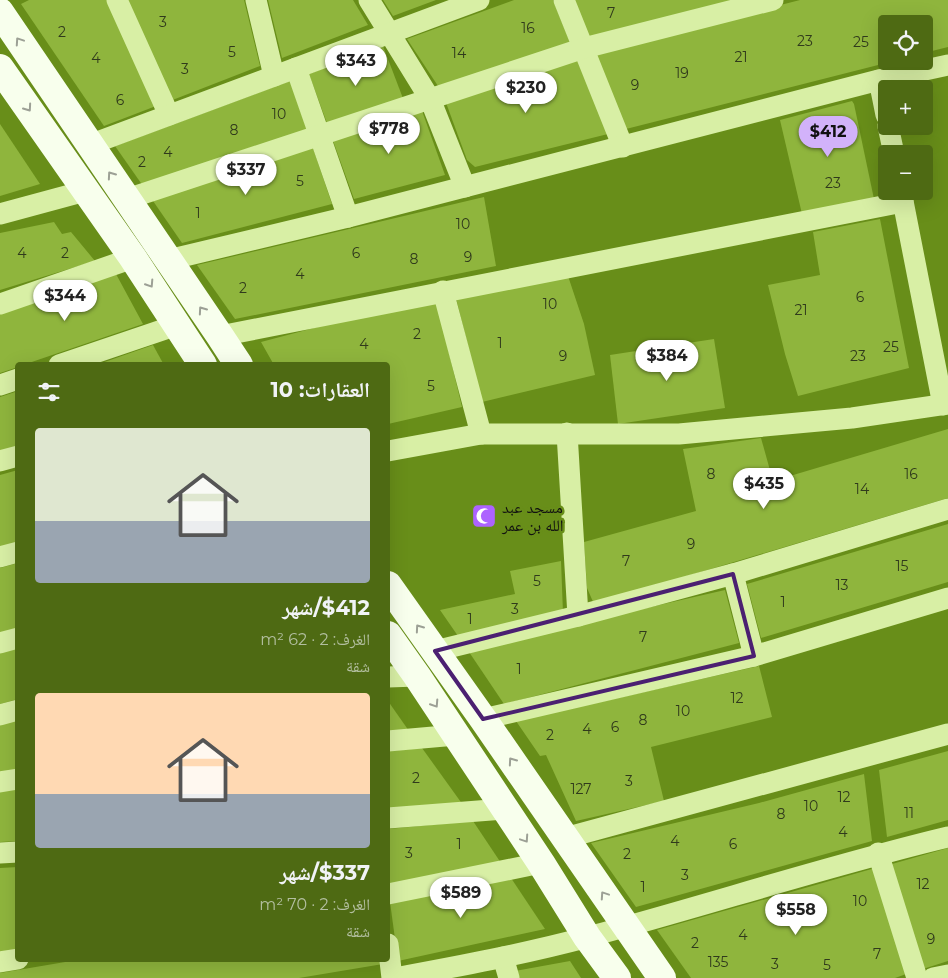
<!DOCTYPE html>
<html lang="ar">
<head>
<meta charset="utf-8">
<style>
  body { margin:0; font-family:Montserrat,"Noto Naskh Arabic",sans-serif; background:#587221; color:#f1f3f6; direction:rtl; height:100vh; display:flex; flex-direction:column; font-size:19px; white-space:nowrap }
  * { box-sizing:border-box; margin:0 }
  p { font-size:16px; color:#b3bfa0 }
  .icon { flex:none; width:28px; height:28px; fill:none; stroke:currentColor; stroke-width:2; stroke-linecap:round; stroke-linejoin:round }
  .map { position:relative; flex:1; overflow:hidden; direction:ltr }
  .drawer { position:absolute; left:15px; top:362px; width:375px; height:600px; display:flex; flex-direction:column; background:#4e6a13; border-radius:5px; box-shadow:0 5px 20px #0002; direction:rtl }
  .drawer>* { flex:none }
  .buttons { position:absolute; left:878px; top:15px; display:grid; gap:10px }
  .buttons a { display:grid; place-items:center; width:55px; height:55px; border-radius:5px; background:#4e6a13; box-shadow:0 5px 20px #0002; font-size:25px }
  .price { position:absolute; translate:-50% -42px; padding:0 11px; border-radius:18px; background:#fff; color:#222; font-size:16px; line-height:32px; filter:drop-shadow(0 1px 2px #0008) }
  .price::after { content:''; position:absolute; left:50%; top:30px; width:15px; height:11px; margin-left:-8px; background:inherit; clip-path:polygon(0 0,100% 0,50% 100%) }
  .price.selected { background:#d2b2fa; color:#111 }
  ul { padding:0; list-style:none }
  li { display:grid; align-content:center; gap:10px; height:265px; padding:0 20px }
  li span { display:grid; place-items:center; height:155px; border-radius:5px; color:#555 }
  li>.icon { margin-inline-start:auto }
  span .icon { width:90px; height:90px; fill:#fffc; stroke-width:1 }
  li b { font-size:21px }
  h2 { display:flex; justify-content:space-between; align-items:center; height:60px; padding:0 20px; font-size:21px }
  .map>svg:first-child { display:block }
  .building { fill:#8fb53d }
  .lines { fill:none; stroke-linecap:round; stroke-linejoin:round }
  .minor { stroke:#d8efa5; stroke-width:21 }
  .primary { stroke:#f8ffed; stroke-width:28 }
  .oneway { stroke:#9ca095 }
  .marked { fill:none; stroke:#4b2071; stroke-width:4; stroke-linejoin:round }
  .labels { text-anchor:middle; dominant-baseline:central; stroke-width:5; stroke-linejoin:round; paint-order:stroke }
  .number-label { font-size:14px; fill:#303a1c }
  .poi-label { font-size:16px; fill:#111; stroke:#688e19; text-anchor:start }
</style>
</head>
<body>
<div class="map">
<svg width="948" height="978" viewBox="0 0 948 978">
  <rect width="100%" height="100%" fill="#688e19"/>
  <g class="building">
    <path d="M 29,0 L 109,0 L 156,106 L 104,126 L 21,4 Z"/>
    <path d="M 125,0 L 244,0 L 260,66 L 170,101 Z"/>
    <path d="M 268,0 L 353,0 L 368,25 L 282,58 Z"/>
    <path d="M 383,0 L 436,0 L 393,16 Z"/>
    <path d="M 514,0 L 553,0 L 571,45 L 440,89 L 407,39 Z"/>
    <path d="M 573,0 L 741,0 L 589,39 Z"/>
    <path d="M 800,0 L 948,0 L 948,47 L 924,53 L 924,24 L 886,24 L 886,63 L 626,129 L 595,52 Z"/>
    <path d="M 383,46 L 404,101 L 328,126 L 309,74 Z"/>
    <path d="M 576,57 L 608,134 L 475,167 L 467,160 L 445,100 Z"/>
    <path d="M 290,81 L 308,133 L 143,186 L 115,146 Z"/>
    <path d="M 852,101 L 854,104 L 874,199 L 802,214 L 780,120 Z"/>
    <path d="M 421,108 L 445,175 L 354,199 L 332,138 Z"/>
    <path d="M 0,124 L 40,184 L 0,196 Z"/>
    <path d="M 312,145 L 332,204 L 182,243 L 151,198 Z"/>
    <path d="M 484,197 L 496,266 L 235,319 L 197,265 Z"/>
    <path d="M 880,219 L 909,368 L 798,396 L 785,354 L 768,285 L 820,275 L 813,232 Z"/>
    <path d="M 54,222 L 62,234 L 71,232 L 95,261 L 0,290 L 0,233 Z"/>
    <path d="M 116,274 L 143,324 L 23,365 L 18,365 L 18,367 L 0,373 L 0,314 Z"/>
    <path d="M 568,276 L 584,324 L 595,375 L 482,402 L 456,298 Z"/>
    <path d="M 437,303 L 462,407 L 388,424 L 388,365 L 274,365 L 261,342 L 329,324 Z"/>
    <path d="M 714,339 L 725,408 L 618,424 L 610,355 Z"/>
    <path d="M 153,345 L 164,365 L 96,365 Z"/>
    <path d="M 18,391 L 18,447 L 0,453 L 0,397 Z"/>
    <path d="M 948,429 L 948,498 L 594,604 L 587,588 L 584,542 L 696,511 L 683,449 L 761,438 L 773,481 Z"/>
    <path d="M 18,470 L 18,543 L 0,548 L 0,475 Z"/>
    <path d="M 948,524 L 948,582 L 761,638 L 747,584 Z"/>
    <path d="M 561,561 L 563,613 L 458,636 L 440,610 L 515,594 L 510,571 Z"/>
    <path d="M 18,563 L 18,632 L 0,638 L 0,568 Z"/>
    <path d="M 725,590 L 739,643 L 504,704 L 467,649 Z"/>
    <path d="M 18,645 L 18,699 L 0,704 L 0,650 Z"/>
    <path d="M 759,666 L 772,717 L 651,747 L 664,801 L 576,821 L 546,755 L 540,756 L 516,721 Z"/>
    <path d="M 388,701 L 409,731 L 388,733 Z"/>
    <path d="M 18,720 L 18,771 L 0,774 L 0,724 Z"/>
    <path d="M 422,748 L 463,805 L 388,812 L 388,751 Z"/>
    <path d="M 948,751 L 948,820 L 887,837 L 879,770 Z"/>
    <path d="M 864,774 L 872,841 L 636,907 L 591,843 L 759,803 Z"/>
    <path d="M 18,787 L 18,841 L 0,842 L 0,789 Z"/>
    <path d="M 473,821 L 501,863 L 388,886 L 388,829 Z"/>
    <path d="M 948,848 L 948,961 L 923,969 L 892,864 Z"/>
    <path d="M 18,867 L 18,951 L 0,954 L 0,868 Z"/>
    <path d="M 875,868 L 909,973 L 895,978 L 691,978 L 657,930 Z"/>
    <path d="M 511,878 L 545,929 L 398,961 L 390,902 Z"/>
    <path d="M 77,960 L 382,960 L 383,964 L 299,978 L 0,978 L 0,973 Z"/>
    <path d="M 570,961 L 581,978 L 517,978 L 515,971 Z"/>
  </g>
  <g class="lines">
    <g class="minor">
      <path d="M 117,0 L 169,115"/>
      <path d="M 256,0 L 274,76"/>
      <path d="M 369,0 L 430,99 L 465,187"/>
      <path d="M 564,0 L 623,147"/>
      <path d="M 296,68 L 348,217"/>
      <path d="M 879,80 L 886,115"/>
      <path d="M 888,126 L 894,154"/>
      <path d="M 89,145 L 479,0"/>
      <path d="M 901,191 L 943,405"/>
      <path d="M 127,199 L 584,48 L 773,0"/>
      <path d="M 0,214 L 85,191"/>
      <path d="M 168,260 L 348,217 L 879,80 L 948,65"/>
      <path d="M 443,291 L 481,434"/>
      <path d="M 0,304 L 133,258"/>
      <path d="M 220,336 L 903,202"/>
      <path d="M 59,365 L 177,325"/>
      <path d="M 0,385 L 18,379"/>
      <path d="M 567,433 L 578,616"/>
      <path d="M 388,451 L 481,434 L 679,434 L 852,418 L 948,404"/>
      <path d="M 0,461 L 18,456"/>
      <path d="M 0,557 L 18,552"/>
      <path d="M 733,574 L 754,656"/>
      <path d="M 0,643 L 18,638"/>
      <path d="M 435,651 L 578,616 L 733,574 L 948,509"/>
      <path d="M 388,677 L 417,676"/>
      <path d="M 0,715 L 18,710"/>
      <path d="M 483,719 L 754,656 L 948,598"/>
      <path d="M 388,741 L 456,735"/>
      <path d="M 0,782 L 18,779"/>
      <path d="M 388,818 L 504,809"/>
      <path d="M 565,838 L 948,734"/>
      <path d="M 0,853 L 18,852"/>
      <path d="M 878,853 L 917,978"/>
      <path d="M 388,894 L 541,863"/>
      <path d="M 388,944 L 392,978"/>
      <path d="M 503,957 L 509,978"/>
      <path d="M 0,962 L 18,959"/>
      <path d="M 395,978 C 460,966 524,954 588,937 C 708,905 827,866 948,837"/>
      <path d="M 933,978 L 948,975"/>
    </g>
    <g class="primary">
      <path d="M 0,12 L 220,336 L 239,365"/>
      <path d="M 0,68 L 133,258 L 203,365"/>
      <path d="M 388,585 L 483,719 L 662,978"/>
      <path d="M 388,635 L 417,676 L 541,863 L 587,937 L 617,978"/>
    </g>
  </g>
  <defs><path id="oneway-chevron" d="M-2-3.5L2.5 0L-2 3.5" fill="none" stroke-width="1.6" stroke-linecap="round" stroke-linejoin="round" transform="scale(1.25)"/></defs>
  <g class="oneway">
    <use href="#oneway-chevron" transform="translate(19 41) rotate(-124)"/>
    <use href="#oneway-chevron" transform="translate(28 108) rotate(55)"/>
    <use href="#oneway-chevron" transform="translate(111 175) rotate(-125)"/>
    <use href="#oneway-chevron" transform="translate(150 284) rotate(57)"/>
    <use href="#oneway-chevron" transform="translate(202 310) rotate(-125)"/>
    <use href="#oneway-chevron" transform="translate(419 628) rotate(-125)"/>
    <use href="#oneway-chevron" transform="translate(435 704) rotate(57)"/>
    <use href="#oneway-chevron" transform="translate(512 761) rotate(-125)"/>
    <use href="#oneway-chevron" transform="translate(525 839) rotate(56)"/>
    <use href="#oneway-chevron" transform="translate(604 895) rotate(-124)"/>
  </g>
  <path class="marked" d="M 733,574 L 754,656 L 483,719 L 435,651 Z"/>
  <defs>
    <symbol id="mosque-square" viewBox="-11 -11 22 22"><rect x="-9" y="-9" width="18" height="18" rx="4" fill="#ad63ff" stroke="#688e19"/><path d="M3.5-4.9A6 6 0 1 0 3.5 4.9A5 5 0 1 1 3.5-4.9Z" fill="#fff"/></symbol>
  </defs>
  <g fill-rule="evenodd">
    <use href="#mosque-square" x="470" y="502" width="28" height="28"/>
  </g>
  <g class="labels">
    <g class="number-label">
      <text x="611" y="13">7</text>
      <text x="163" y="22">3</text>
      <text x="528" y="28">16</text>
      <text x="62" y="32">2</text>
      <text x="805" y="41">23</text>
      <text x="861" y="42">25</text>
      <text x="232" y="52">5</text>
      <text x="459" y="53">14</text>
      <text x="741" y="57">21</text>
      <text x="96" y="58">4</text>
      <text x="185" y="69">3</text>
      <text x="682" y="73">19</text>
      <text x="635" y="85">9</text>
      <text x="120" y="100">6</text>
      <text x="279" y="114">10</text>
      <text x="234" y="130">8</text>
      <text x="168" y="152">4</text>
      <text x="142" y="162">2</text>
      <text x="300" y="181">5</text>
      <text x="833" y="183">23</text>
      <text x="198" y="213">1</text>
      <text x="463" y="224">10</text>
      <text x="22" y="253">4</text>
      <text x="65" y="253">2</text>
      <text x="356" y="253">6</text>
      <text x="468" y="257">9</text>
      <text x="414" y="259">8</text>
      <text x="300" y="274">4</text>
      <text x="243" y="288">2</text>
      <text x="860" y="297">6</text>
      <text x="550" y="304">10</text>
      <text x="801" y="310">21</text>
      <text x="417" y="334">2</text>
      <text x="500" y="343">1</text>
      <text x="364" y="344">4</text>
      <text x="891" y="347">25</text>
      <text x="563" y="356">9</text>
      <text x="858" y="356">23</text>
      <text x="431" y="386">5</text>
      <text x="711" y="474">8</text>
      <text x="911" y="474">16</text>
      <text x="862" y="489">14</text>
      <text x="691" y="544">9</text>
      <text x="626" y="561">7</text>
      <text x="902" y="566">15</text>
      <text x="537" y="581">5</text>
      <text x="842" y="585">13</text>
      <text x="783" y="602">1</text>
      <text x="515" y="609">3</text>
      <text x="470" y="619">1</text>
      <text x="643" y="637">7</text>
      <text x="519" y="669">1</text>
      <text x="737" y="698">12</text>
      <text x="683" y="711">10</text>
      <text x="643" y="720">8</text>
      <text x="615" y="727">6</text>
      <text x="587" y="729">4</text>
      <text x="550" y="735">2</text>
      <text x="416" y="778">2</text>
      <text x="629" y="781">3</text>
      <text x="581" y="789">127</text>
      <text x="844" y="797">12</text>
      <text x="811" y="806">10</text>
      <text x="909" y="813">11</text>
      <text x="781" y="814">8</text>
      <text x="843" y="832">4</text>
      <text x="675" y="841">4</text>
      <text x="459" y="844">1</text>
      <text x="733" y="844">6</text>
      <text x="409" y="853">3</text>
      <text x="627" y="854">2</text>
      <text x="685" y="875">3</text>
      <text x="923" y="884">12</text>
      <text x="643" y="887">1</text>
      <text x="860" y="901">10</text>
      <text x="743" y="935">4</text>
      <text x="931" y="939">9</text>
      <text x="695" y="943">2</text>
      <text x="877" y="954">7</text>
      <text x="718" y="962">135</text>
      <text x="775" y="964">3</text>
      <text x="827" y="965">5</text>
    </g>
    <g class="poi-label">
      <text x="502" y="507">مسجد عبد<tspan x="502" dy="18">الله بن عمر</tspan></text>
    </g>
  </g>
</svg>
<div class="buttons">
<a><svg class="icon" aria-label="locate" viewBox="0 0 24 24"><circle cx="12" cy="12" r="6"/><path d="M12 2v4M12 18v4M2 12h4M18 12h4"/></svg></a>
<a>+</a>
<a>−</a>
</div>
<b class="price" style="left:356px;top:87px">$343</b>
<b class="price" style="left:526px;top:114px">$230</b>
<b class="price" style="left:389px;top:155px">$778</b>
<b class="price selected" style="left:828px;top:158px">$412</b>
<b class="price" style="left:246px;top:196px">$337</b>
<b class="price" style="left:65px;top:322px">$344</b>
<b class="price" style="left:667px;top:382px">$384</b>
<b class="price" style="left:764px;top:510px">$435</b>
<b class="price" style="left:461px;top:919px">$589</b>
<b class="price" style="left:796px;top:936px">$558</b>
<section class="drawer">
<h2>العقارات: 10<svg class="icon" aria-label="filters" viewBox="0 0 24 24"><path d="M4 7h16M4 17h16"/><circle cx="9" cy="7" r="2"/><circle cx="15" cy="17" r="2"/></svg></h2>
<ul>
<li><span style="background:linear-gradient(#dfe7d0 60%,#9aa5b1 0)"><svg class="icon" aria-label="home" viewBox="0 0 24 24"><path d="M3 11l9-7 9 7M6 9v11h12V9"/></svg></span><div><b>$412/شهر</b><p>الغرف: 2 · 62 m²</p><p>شقة</p></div></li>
<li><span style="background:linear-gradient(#ffd9b3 65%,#9aa5b1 0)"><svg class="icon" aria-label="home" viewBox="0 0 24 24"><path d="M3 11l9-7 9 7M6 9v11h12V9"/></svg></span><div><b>$337/شهر</b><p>الغرف: 2 · 70 m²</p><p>شقة</p></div></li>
</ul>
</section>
</div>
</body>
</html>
